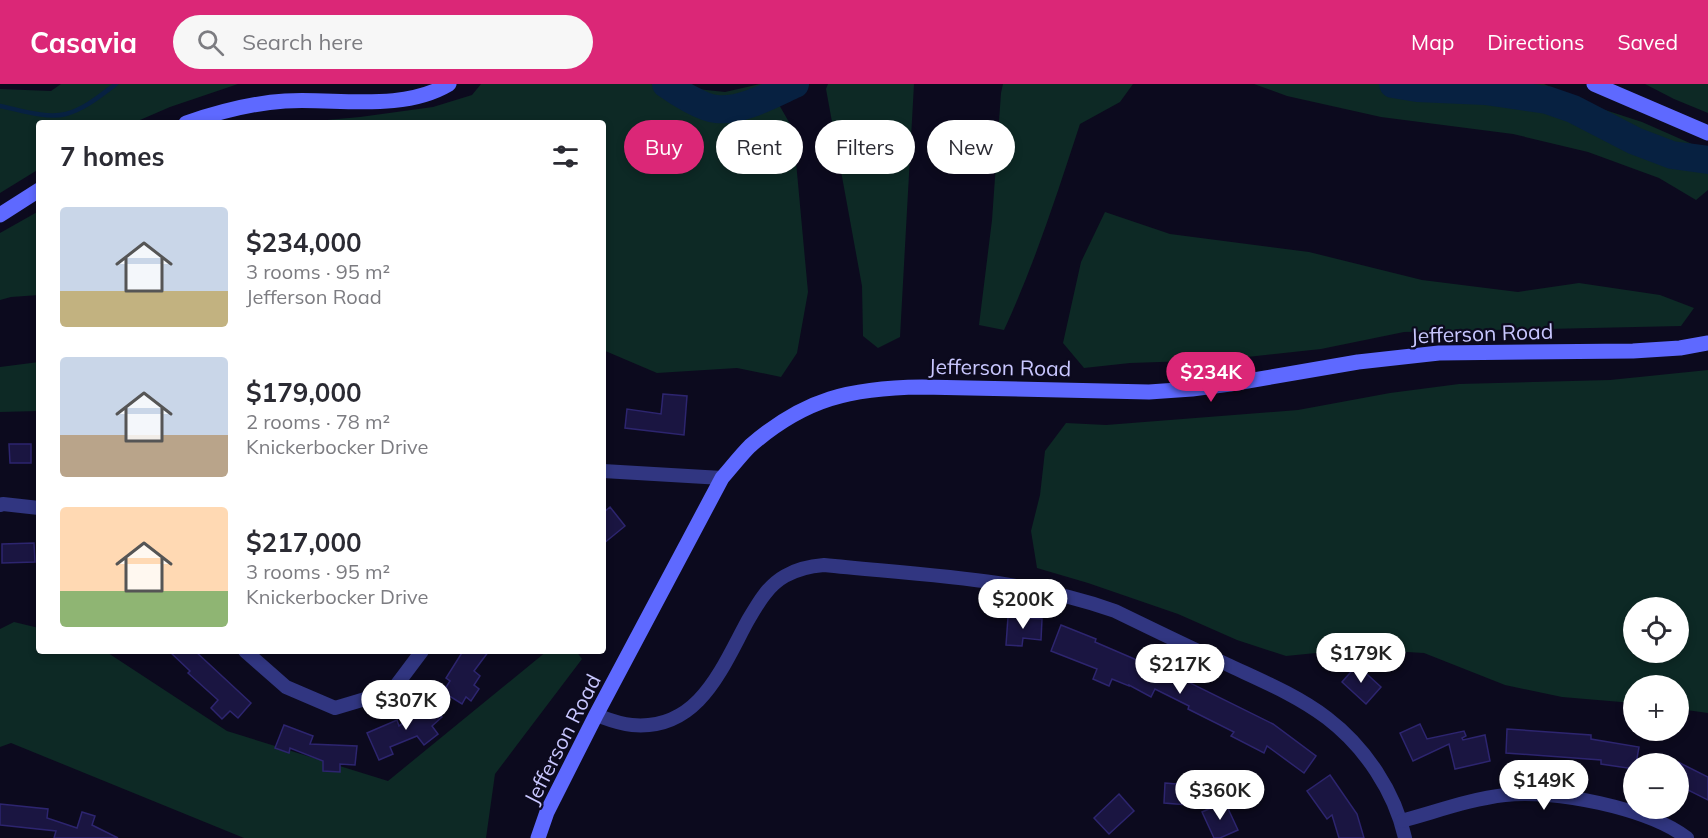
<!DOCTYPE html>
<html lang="en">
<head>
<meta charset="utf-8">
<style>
  body { margin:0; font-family:Mulish,sans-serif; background:#f7f7f7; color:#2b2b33; height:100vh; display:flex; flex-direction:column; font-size:22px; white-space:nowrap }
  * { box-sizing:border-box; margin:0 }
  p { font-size:20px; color:#7c7c81 }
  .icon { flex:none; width:33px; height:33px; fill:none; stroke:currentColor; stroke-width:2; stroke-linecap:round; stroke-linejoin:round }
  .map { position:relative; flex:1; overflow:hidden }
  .drawer { position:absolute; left:36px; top:36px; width:570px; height:534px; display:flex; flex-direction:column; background:#fff; border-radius:6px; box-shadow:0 3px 9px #0003 }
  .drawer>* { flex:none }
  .banner { position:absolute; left:624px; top:36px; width:570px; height:54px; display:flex; gap:12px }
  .fabs { position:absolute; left:1623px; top:513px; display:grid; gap:12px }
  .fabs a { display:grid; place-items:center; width:66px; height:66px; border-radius:50%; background:#fff; box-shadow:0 3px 9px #0003; font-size:30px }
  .price { position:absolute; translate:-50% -51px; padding:0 14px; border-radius:21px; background:#fff; color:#222; font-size:20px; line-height:39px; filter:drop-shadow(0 2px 3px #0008) }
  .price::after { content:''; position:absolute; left:50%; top:36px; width:18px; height:14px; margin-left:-9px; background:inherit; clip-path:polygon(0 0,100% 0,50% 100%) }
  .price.active { background:#db2777; color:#fff }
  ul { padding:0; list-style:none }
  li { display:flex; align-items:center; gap:18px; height:150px; padding:0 24px }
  li span { display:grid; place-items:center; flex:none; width:168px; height:120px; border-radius:6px; color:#555 }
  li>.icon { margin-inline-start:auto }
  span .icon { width:72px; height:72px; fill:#fffc; stroke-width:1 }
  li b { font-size:26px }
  h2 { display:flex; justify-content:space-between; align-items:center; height:72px; padding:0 24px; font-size:26px }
  .tag { padding:0 21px; border-radius:27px; background:#fff; box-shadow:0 3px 9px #0003; font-size:21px; line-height:54px }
  .tag.active { background:#db2777; color:#fff }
  header { display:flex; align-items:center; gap:36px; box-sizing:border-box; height:84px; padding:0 30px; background:#db2777; color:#fff }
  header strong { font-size:28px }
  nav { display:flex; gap:33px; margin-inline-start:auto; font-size:21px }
  .search { width:420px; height:54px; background:#f7f7f7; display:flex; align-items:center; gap:15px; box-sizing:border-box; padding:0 21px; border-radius:33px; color:#7c7c81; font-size:22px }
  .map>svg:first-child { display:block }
  .green { fill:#0d2925; fill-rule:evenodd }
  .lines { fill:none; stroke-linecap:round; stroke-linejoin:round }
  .stream { stroke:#072141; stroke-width:4.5 }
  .river { stroke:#072141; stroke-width:28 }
  .building { fill:#1a1541; stroke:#2d256f; stroke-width:1.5 }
  .street { stroke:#313681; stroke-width:14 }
  .secondary { stroke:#5e69ff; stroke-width:15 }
  .labels { text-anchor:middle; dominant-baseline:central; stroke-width:4.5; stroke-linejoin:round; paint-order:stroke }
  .street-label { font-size:21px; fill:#c9c7ff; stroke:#0c0a1e }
</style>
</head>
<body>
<header>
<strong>Casavia</strong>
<div class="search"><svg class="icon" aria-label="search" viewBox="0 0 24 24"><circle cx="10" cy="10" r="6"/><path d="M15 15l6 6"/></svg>Search here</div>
<nav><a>Map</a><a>Directions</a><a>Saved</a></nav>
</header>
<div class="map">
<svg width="1708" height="754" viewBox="0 0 1708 754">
  <rect width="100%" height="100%" fill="#0c0a1e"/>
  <g class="green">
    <path d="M 61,0 L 238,0 L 170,23 L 133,39 L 39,39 L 39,85 L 0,109 L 0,5 L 51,7 Z"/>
    <path d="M 481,0 L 651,0 L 725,8 L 760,0 L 767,0 L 793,45 L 808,208 L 797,269 L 781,293 L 737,284 L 657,289 L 603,266 L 603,39 L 294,39 L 360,33 L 433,23 L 472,11 Z"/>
    <path d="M 828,0 L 914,0 L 900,253 L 878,264 L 863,252 L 862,202 L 826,5 Z"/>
    <path d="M 1003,0 L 1133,0 L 1120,18 L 1080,40 C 1057,110 1035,179 1004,246 L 979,241 L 992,136 L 1001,9 Z"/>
    <path d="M 1254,0 L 1544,0 L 1602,25 L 1642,38 L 1692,60 L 1708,83 L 1708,106 L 1696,116 L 1659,94 L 1588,68 L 1513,50 L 1381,33 L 1287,12 Z"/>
    <path d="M 1645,0 L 1708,0 L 1708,29 L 1674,15 Z"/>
    <path d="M 39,127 L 39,211 L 11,213 L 0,216 L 0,149 Z"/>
    <path d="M 1105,128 L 1170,150 L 1309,168 L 1422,196 L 1518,208 L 1579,199 L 1660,211 L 1694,224 L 1681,242 L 1404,248 L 1321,265 L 1220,276 L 1130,279 L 1084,284 L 1063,259 L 1081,178 Z"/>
    <path d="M 39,278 L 39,327 L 0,328 L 0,283 Z"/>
    <path d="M 1708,286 L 1708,629 L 1679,625 L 1678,602 L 1634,602 L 1633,619 L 1562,613 L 1505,601 L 1424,569 L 1356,565 L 1286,572 L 1237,556 L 1178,530 L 1088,499 L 1037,484 L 1031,447 L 1040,411 L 1045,367 L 1066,339 L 1106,341 L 1298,326 L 1390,309 L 1459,300 L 1610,296 ZM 1634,524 L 1678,524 L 1678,568 L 1634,568 Z"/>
    <path d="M 14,538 L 39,544 L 39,567 L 105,567 L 227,647 L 388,697 L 547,567 L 576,567 L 582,575 L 495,690 L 486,754 L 244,754 L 11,659 L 0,663 L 0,545 Z"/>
  </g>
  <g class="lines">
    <path class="stream" d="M 0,22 C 20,26 46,35 66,30 C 85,25 101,11 116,0"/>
    <g class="river">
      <path d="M 666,0 C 677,8 703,24 716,25 C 741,28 773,10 795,0"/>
      <path d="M 1393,0 L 1417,4 L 1485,7 L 1547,16 L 1573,25 L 1635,57 L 1672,71 L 1708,76"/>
    </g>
  </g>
  <g class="building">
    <path d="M 663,310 L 687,312 L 684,351 L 625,344 L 627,325 L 661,330 Z"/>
    <path d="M 9,360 L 31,360 L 31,379 L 10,379 Z"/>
    <path d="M 610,423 L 625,442 L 603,460 L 603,429 Z"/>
    <path d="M 34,459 L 35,478 L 2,479 L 2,460 Z"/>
    <path d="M 1008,533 L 1042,535 L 1041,556 L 1023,554 L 1022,562 L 1006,561 Z"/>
    <path d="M 1061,541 L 1096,555 L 1095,558 L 1153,583 L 1154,581 L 1273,640 L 1316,672 L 1304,689 L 1267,662 L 1264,669 L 1231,652 L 1234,648 L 1188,625 L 1189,622 L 1155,605 L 1151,613 L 1129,601 L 1129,602 L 1112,595 L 1109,602 L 1093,595 L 1097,585 L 1051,567 Z"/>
    <path d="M 169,567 L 195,567 L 251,619 L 238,634 L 230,627 L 222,635 L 211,624 L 218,616 L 188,589 L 190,587 Z"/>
    <path d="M 463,567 L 489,567 L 474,587 L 480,592 L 474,601 L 479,605 L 471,617 L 466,613 L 462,620 L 443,608 L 450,597 L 446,594 Z"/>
    <path d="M 1357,581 L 1381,603 L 1366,620 L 1342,598 Z"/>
    <path d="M 429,617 L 442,633 L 432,642 L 438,650 L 424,661 L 417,652 L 390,663 L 393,670 L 379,676 L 367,649 L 397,636 L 399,642 Z"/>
    <path d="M 1420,640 L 1427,655 L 1464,647 L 1466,652 L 1462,654 L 1463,656 L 1485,651 L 1490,677 L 1455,685 L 1449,660 L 1413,677 L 1400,649 Z"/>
    <path d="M 284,641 L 313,652 L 310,660 L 357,662 L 355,681 L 340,680 L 340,688 L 323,687 L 323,677 L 290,664 L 289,669 L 275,664 Z"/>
    <path d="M 1507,645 L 1591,651 L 1591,655 L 1639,663 L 1636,680 L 1634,680 L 1634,685 L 1601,680 L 1601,676 L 1506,669 Z"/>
    <path d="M 1678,678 L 1708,693 L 1708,716 L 1678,701 Z"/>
    <path d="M 1330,691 L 1357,730 L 1364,754 L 1339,754 L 1332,731 L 1327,735 L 1307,707 Z"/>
    <path d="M 1165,699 L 1189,701 L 1188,721 L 1164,719 Z"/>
    <path d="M 1119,710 L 1134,727 L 1109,750 L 1094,734 Z"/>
    <path d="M 1225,718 L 1238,746 L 1220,754 L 1214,754 L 1202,728 Z"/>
    <path d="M 0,720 L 48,725 L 47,734 L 77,744 L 82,728 L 95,732 L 92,741 L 118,754 L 54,754 L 56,747 L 0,741 Z"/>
  </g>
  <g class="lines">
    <g class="street">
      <path d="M 603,387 L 722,394"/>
      <path d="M 0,421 L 3,420 L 39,424"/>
      <path d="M 245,567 L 286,603 L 335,624 L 392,607 L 422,567"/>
      <path d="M 596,631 C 607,635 619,640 632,641 C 698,647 721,586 747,538 C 757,521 767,502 785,492 C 797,485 811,482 824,481 C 922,491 1022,494 1115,527 C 1152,545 1189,563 1226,580 C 1260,596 1297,611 1327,634 C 1365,663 1395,708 1405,754"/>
      <path d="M 1401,737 C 1435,728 1470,715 1505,711 C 1553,705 1648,724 1687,754"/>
    </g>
    <g class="secondary">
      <path d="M 1594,0 L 1708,49"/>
      <path d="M 186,39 C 218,28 251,19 285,17 C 338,14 402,28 449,0"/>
      <path d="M 0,131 L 39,106"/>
      <path d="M 538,754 L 547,728 L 596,631 L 722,394 C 731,384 740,372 750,362 C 805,314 851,304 922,303 L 1149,308 L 1192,305 L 1230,300 L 1358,278 L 1439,269 L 1633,267 L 1680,264 L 1708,259"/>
    </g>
  </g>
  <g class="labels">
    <g class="street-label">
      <text transform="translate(1482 249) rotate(-2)">Jefferson Road</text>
      <text transform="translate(1000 283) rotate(1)">Jefferson Road</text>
      <text transform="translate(562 655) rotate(-63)">Jefferson Road</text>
    </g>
  </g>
</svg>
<div class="fabs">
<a><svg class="icon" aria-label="locate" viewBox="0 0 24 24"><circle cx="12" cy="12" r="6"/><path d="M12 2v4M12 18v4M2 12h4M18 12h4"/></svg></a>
<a>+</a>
<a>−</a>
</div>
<b class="price active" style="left:1211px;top:319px">$234K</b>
<b class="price" style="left:1023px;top:546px">$200K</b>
<b class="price" style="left:1361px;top:600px">$179K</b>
<b class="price" style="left:1180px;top:611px">$217K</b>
<b class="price" style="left:406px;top:647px">$307K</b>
<b class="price" style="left:1544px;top:727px">$149K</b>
<b class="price" style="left:1220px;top:737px">$360K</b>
<div class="banner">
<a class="tag active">Buy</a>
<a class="tag">Rent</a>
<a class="tag">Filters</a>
<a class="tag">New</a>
</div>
<section class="drawer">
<h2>7 homes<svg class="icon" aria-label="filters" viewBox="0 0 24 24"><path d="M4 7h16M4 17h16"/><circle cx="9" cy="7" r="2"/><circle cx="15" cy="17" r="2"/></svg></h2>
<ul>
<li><span style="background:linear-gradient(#c9d6e8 70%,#c2b280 0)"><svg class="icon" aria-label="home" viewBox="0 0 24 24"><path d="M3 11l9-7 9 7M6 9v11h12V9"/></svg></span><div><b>$234,000</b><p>3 rooms · 95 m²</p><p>Jefferson Road</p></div></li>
<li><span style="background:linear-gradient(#c9d6e8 65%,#b9a48a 0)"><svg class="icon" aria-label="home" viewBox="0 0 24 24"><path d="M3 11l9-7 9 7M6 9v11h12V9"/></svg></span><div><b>$179,000</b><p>2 rooms · 78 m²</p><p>Knickerbocker Drive</p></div></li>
<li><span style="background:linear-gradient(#ffd9b3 70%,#8fb573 0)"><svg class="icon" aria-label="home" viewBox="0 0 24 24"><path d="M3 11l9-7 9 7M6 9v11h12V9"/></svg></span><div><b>$217,000</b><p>3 rooms · 95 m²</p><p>Knickerbocker Drive</p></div></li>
</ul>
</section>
</div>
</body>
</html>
